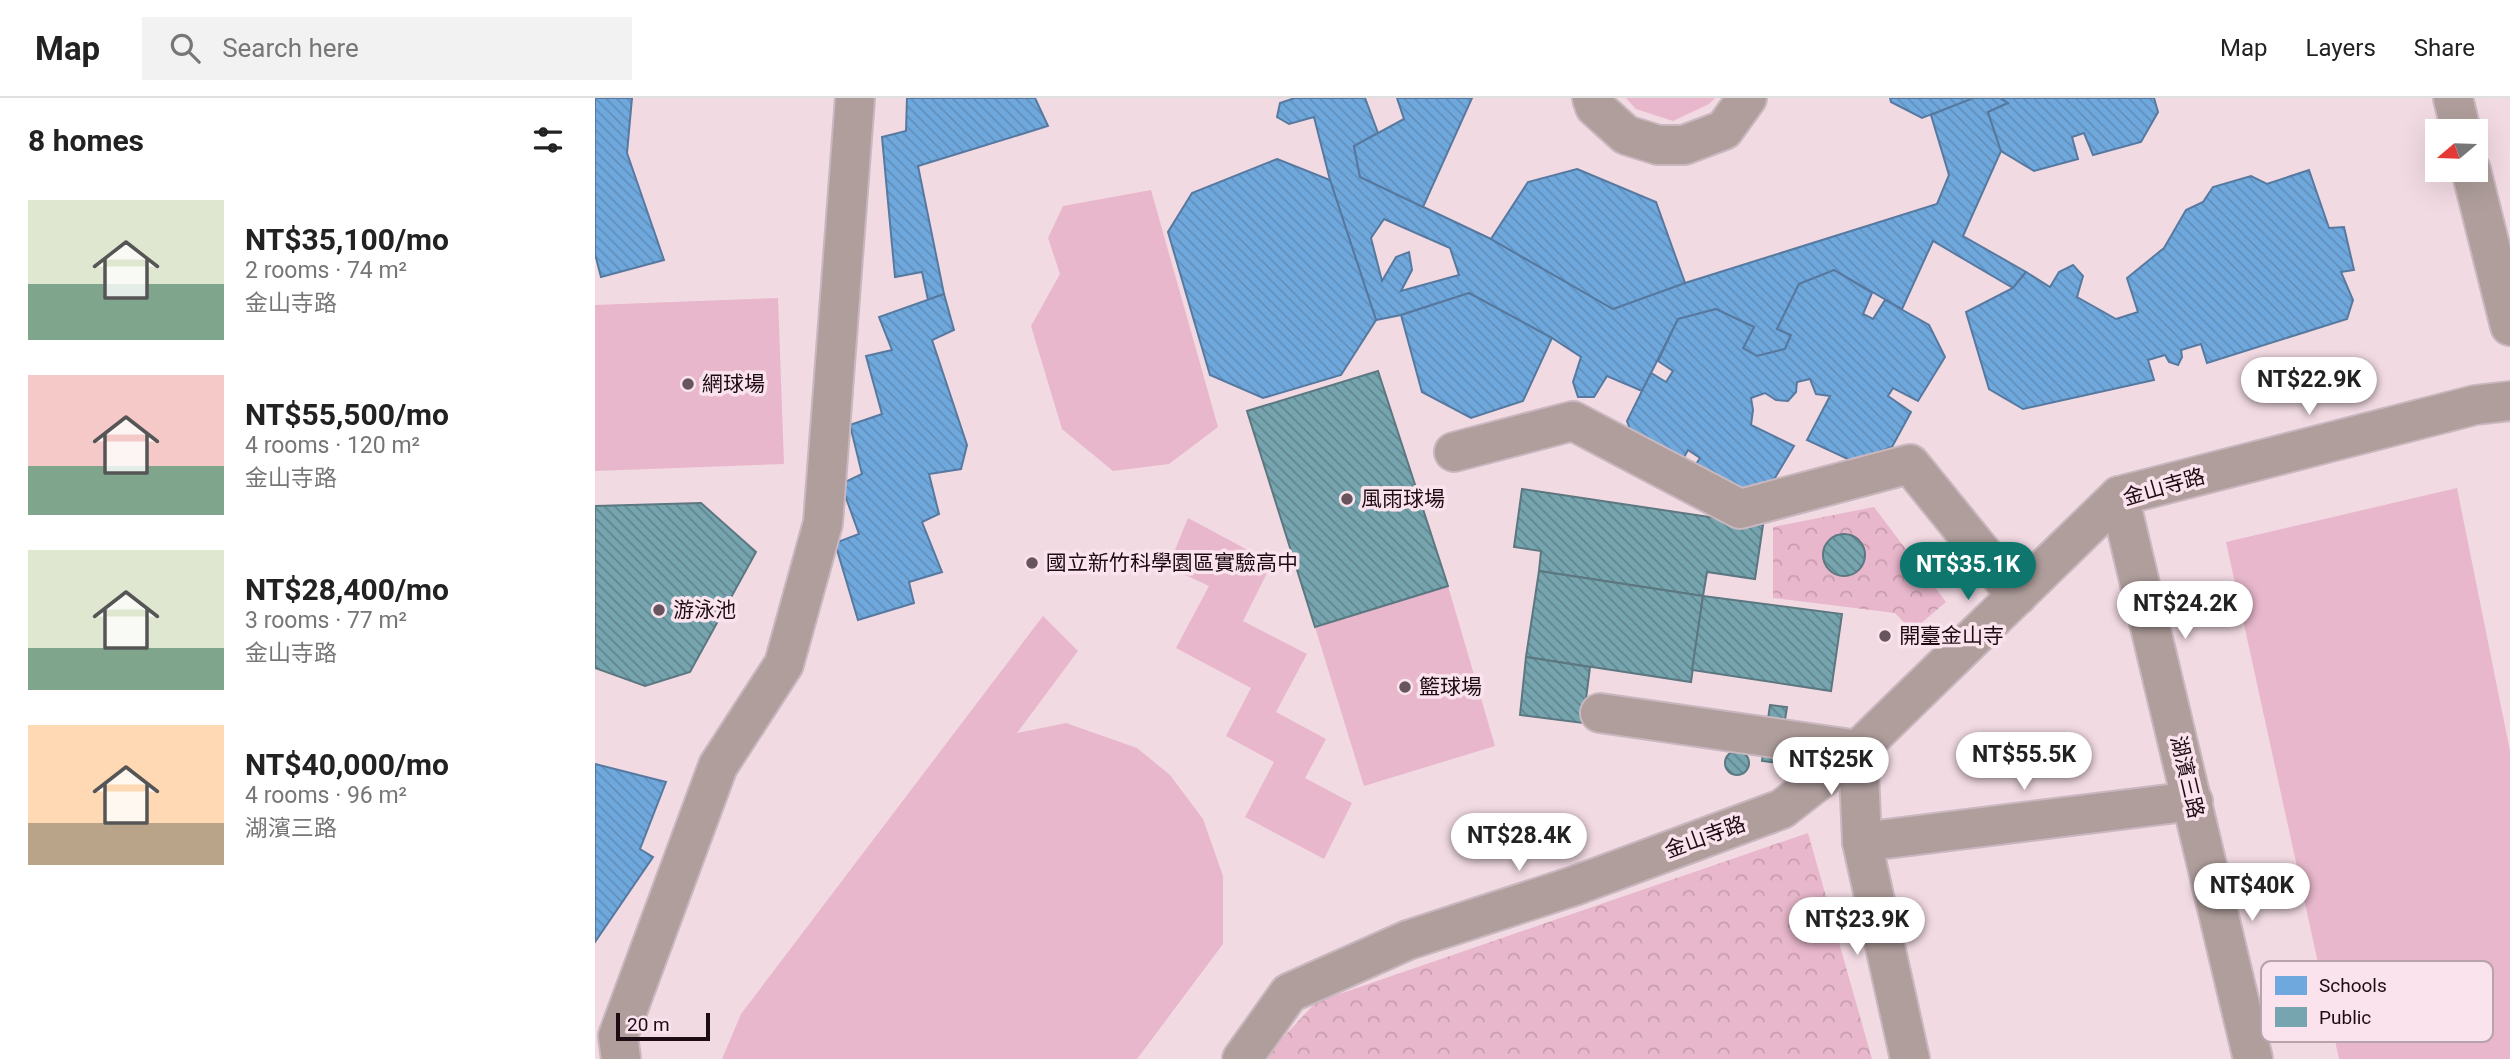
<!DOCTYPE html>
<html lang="en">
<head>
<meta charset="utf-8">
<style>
  body { margin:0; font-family:Roboto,"Noto Sans TC",sans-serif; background:#f2f2f2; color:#222; height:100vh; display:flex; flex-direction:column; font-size:26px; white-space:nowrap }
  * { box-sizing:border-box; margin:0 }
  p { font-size:23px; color:#767676 }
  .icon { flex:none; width:38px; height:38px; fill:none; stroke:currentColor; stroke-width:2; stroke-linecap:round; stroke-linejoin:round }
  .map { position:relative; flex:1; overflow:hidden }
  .drawer { display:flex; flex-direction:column; background:#fff; width:595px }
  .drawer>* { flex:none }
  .needle { width:46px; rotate:251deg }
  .controls { position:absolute; left:1830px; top:21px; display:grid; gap:14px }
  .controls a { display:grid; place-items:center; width:63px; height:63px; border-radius:0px; background:#fff; box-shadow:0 7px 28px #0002; font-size:35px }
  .scale { position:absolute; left:21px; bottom:18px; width:94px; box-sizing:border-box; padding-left:7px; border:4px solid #1e0c14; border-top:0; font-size:19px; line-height:24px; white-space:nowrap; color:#1e0c14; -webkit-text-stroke:5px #fae3ec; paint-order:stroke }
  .price { position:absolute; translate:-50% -60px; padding:0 16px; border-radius:24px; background:#fff; color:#222; font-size:23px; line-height:46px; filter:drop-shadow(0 2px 4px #0008) }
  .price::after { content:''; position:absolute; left:50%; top:42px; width:21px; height:16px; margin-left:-10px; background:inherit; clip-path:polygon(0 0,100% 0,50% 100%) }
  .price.on { background:#0f766e; color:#fff }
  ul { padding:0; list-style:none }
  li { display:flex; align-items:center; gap:21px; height:175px; padding:0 28px }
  li span { display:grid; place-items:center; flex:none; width:196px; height:140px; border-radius:0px; color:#555 }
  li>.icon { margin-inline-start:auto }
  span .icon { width:84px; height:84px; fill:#fffc; stroke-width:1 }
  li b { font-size:30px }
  h2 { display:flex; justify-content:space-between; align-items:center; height:84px; padding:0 28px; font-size:30px }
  header { display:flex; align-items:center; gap:42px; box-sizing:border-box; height:98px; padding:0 35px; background:#fff; border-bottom:2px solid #e0e0e0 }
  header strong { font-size:33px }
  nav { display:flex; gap:38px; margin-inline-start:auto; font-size:24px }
  .search { width:490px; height:63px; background:#f2f2f2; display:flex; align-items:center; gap:18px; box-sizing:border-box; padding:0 24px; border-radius:0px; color:#767676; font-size:26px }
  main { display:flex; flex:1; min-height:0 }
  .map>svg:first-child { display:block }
  .grass { fill:#e8b7cb }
  .park { fill:url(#park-crowns) }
  .schools { fill:url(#schools-back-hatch); stroke:#5779a0; stroke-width:2; fill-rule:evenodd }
  .public { fill:url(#public-back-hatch); stroke:#5c7780; stroke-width:2 }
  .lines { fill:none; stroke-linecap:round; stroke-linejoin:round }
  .minor-casing { stroke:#c9b7bf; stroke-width:42 }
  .minor { stroke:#af9e9c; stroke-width:38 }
  .poi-dot { fill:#68545c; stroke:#fae3ec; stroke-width:2.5 }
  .labels { text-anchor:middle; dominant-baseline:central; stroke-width:7; stroke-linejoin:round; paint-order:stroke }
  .poi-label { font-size:21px; fill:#1e0c14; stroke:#fae3ec; text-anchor:start }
  .street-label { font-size:21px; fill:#1e0c14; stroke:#fae3ec }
  .key { fill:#fae3ec; stroke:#b8a2ab; stroke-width:2 }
  .key-label { font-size:19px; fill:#1e0c14 }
</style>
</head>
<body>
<header>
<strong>Map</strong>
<div class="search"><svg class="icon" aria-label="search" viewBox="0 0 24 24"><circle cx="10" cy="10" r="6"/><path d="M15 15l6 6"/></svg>Search here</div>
<nav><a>Map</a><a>Layers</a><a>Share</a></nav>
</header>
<main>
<section class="drawer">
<h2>8 homes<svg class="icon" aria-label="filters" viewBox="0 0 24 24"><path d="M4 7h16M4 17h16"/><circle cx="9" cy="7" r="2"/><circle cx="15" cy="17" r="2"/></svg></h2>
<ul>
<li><span style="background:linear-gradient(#dfe7d0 60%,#7fa58c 0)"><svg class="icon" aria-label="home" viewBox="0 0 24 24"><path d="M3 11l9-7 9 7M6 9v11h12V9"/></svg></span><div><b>NT$35,100/mo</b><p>2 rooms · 74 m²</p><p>金山寺路</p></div></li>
<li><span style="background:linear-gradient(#f6c9c9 65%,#7fa58c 0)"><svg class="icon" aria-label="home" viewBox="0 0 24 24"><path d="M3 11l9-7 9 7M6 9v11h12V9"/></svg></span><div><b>NT$55,500/mo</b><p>4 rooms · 120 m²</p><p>金山寺路</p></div></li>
<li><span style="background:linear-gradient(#dfe7d0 70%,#7fa58c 0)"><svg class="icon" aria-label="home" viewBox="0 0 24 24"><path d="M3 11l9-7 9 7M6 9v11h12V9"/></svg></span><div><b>NT$28,400/mo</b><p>3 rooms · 77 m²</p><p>金山寺路</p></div></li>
<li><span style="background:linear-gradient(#ffd9b3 70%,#b9a48a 0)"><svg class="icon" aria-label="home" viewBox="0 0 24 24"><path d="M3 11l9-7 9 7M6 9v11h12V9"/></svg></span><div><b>NT$40,000/mo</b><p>4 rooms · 96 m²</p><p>湖濱三路</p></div></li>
</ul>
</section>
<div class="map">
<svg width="1915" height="961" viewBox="0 0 1915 961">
  <defs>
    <pattern id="park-crowns" width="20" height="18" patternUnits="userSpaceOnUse" patternTransform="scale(1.75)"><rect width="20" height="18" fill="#e8b7cb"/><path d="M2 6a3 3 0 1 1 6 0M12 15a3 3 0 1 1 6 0" fill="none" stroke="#c79cad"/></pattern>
    <pattern id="schools-back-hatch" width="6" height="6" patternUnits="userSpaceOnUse" patternTransform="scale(1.75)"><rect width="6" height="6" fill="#6fa8dc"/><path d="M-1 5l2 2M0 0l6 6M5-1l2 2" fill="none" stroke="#608fbc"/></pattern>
    <pattern id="public-back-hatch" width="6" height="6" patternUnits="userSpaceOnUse" patternTransform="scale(1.75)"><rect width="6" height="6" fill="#76a5af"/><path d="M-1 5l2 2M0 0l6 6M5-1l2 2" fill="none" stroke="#60858d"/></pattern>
  </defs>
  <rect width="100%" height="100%" fill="#f2dae3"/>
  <g class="grass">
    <path d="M 1031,0 L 1120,0 L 1114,6 L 1078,23 L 1041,11 Z"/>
    <path d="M 556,92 L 623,329 L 574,366 L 518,373 L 467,331 L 436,228 L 465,176 L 453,140 L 468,108 Z"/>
    <path d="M 183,200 L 189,366 L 0,373 L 0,207 Z"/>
    <path d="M 1862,390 L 1915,653 L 1915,961 L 1744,961 L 1631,444 Z"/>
    <path d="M 593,420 L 677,465 L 648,523 L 712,556 L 681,614 L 731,641 L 710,680 L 757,705 L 729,761 L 650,719 L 679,664 L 631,638 L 656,590 L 581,550 L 614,488 L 573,469 Z"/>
    <path d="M 853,488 L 900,648 L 769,688 L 720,529 Z"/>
    <path d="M 448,518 L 483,553 L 422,635 L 471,625 L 542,650 L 575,677 L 608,721 L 628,778 L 628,846 L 542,961 L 127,961 L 146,916 Z"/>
  </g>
  <g class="park">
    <path d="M 1279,409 L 1351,504 L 1317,533 L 1300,515 L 1178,500 L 1178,429 Z"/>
    <path d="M 1213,735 L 1277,961 L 668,961 L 721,904 Z"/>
  </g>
  <g class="schools">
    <path d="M 0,0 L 37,0 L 32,55 L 69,162 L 6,179 L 0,156 Z"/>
    <path d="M 312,0 L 440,0 L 453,28 L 323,68 L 349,196 L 333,202 L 327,174 L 300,179 L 287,39 L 311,33 Z"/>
    <path d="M 700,0 L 770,0 L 783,35 L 759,48 L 765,79 L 896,141 L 1018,211 L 1090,185 L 1342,106 L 1354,77 L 1336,17 L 1376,0 L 1405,0 L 1413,5 L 1393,14 L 1406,53 L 1368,138 L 1431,174 L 1418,190 L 1338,143 L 1307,211 L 1239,172 L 1204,186 L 1182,231 L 1196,237 L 1190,251 L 1162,258 L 1148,250 L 1159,229 L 1121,211 L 1083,221 L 1047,293 L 1012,278 L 999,299 L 983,299 L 978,284 L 986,259 L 957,240 L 874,195 L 806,217 L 781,222 L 735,82 L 719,19 L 694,26 L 682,19 L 685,5 ZM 789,121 L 855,150 L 864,177 L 806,193 L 817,172 L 814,154 L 801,159 L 787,183 L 776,140 Z"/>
    <path d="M 802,0 L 877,0 L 828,109 L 765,79 L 759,48 L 809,21 Z"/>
    <path d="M 1295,0 L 1376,0 L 1376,1 L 1327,20 L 1296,4 Z"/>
    <path d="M 1405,0 L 1559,0 L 1563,14 L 1546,44 L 1498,57 L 1489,35 L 1477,39 L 1483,61 L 1439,73 L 1406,53 L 1393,14 L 1413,5 Z"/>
    <path d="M 682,61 L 735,82 L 781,222 L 746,277 L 668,300 L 615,277 L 573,134 L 597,95 Z"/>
    <path d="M 982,71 L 1061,104 L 1090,185 L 1018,211 L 896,141 L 933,84 Z"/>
    <path d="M 1714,72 L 1734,130 L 1749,129 L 1759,172 L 1746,174 L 1758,202 L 1752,221 L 1612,265 L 1606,246 L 1586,252 L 1587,259 L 1583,267 L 1574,264 L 1570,257 L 1553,262 L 1559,282 L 1428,311 L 1394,291 L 1371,214 L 1418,190 L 1431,174 L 1455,189 L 1464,174 L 1478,167 L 1488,178 L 1482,199 L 1521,221 L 1543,214 L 1532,180 L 1569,150 L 1591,112 L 1608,104 L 1618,89 L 1656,78 L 1672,86 Z"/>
    <path d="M 1239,172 L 1277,195 L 1268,216 L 1278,221 L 1290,202 L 1334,227 L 1350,259 L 1323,303 L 1298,290 L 1293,298 L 1316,314 L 1297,349 L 1257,363 L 1212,342 L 1235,298 L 1221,296 L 1215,281 L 1202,284 L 1201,294 L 1193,303 L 1181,302 L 1170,295 L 1156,300 L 1158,312 L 1156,327 L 1199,348 L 1174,390 L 1140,399 L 1094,377 L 1105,360 L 1093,352 L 1082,372 L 1044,355 L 1032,323 L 1056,275 L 1071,284 L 1078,273 L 1063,263 L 1083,221 L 1121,211 L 1159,229 L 1148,250 L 1162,258 L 1190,251 L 1196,237 L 1182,231 L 1204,186 Z"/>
    <path d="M 874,195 L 957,240 L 928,303 L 876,320 L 827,294 L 806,217 Z"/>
    <path d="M 349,196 L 359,232 L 337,242 L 372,347 L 366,371 L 334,376 L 344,416 L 327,424 L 347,474 L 314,484 L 319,505 L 263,522 L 240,445 L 264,436 L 246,386 L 267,376 L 255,327 L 287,316 L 271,258 L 297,252 L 284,219 Z"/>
    <path d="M 0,666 L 71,684 L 45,751 L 58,759 L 0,844 Z"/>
  </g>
  <g class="public">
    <path d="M 783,273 L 853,488 L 720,529 L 652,313 Z"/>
    <path d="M 927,391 L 1168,427 L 1160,481 L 1112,474 L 1108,498 L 944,473 L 946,453 L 919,449 Z"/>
    <path d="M 106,405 L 161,454 L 95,574 L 50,588 L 0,570 L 0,408 Z"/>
    <circle cx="1249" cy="457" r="21"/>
    <path d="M 944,473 L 1108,498 L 1096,584 L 931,559 Z"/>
    <path d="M 1108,498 L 1247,516 L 1236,593 L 1097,572 Z"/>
    <path d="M 931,559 L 995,569 L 988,625 L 925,617 Z"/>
    <path d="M 1175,607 L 1192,609 L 1183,665 L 1167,663 Z"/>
    <circle cx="1142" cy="665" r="12"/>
  </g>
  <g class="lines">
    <defs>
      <g id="minor">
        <path d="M 997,0 L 1000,9 L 1031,37 L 1063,47 L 1089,47 L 1129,32 L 1152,0"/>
        <path d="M 1858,0 L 1866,33"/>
        <path d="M 1876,72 L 1915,228"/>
        <path d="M 859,354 L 978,323 L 1145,411 L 1315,366 L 1422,498"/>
        <path d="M 1524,398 L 1658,961"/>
        <path d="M 1005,615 L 1263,652"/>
        <path d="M 1263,652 L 1267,744 L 1315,961"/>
        <path d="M 1267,744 L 1598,703"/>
        <path d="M 26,961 L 23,938 L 123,668 L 189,566 L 228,425 L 260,0"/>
        <path d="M 647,961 L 694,895 L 813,842 L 979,788 L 1187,711 L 1263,652 L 1524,398 L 1880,307 L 1915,303"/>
      </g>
    </defs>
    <use href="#minor" class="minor-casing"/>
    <use href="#minor" class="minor"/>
  </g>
  <g class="poi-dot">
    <circle cx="93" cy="286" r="7"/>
    <circle cx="752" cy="401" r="7"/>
    <circle cx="437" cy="465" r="7"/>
    <circle cx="64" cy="512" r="7"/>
    <circle cx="1290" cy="538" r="7"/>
    <circle cx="810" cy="589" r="7"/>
  </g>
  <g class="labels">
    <g class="poi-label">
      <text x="107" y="286">網球場</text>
      <text x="766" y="401">風雨球場</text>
      <text x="451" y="465">國立新竹科學園區實驗高中</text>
      <text x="78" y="512">游泳池</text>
      <text x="1304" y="538">開臺金山寺</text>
      <text x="824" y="589">籃球場</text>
    </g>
    <g class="street-label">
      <text transform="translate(1569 389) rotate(-16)">金山寺路</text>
      <text transform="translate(1592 679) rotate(77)">湖濱三路</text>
      <text transform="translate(1110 739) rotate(-20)">金山寺路</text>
    </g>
  </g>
  <rect x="1666" y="863" width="232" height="81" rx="10" class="key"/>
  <rect x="1680" y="878" width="32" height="19" fill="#6fa8dc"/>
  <rect x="1680" y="909" width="32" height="20" fill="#76a5af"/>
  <g class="key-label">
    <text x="1724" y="894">Schools</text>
    <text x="1724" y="926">Public</text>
  </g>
</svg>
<div class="controls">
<a><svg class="needle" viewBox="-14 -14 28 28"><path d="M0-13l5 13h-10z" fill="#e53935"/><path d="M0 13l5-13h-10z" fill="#767676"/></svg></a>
</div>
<div class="scale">20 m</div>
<b class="price" style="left:1714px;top:319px">NT$22.9K</b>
<b class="price on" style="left:1373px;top:504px">NT$35.1K</b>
<b class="price" style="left:1590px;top:543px">NT$24.2K</b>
<b class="price" style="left:1429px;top:694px">NT$55.5K</b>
<b class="price" style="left:1236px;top:699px">NT$25K</b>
<b class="price" style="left:924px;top:775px">NT$28.4K</b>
<b class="price" style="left:1657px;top:825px">NT$40K</b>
<b class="price" style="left:1262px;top:859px">NT$23.9K</b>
</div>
</main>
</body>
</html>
